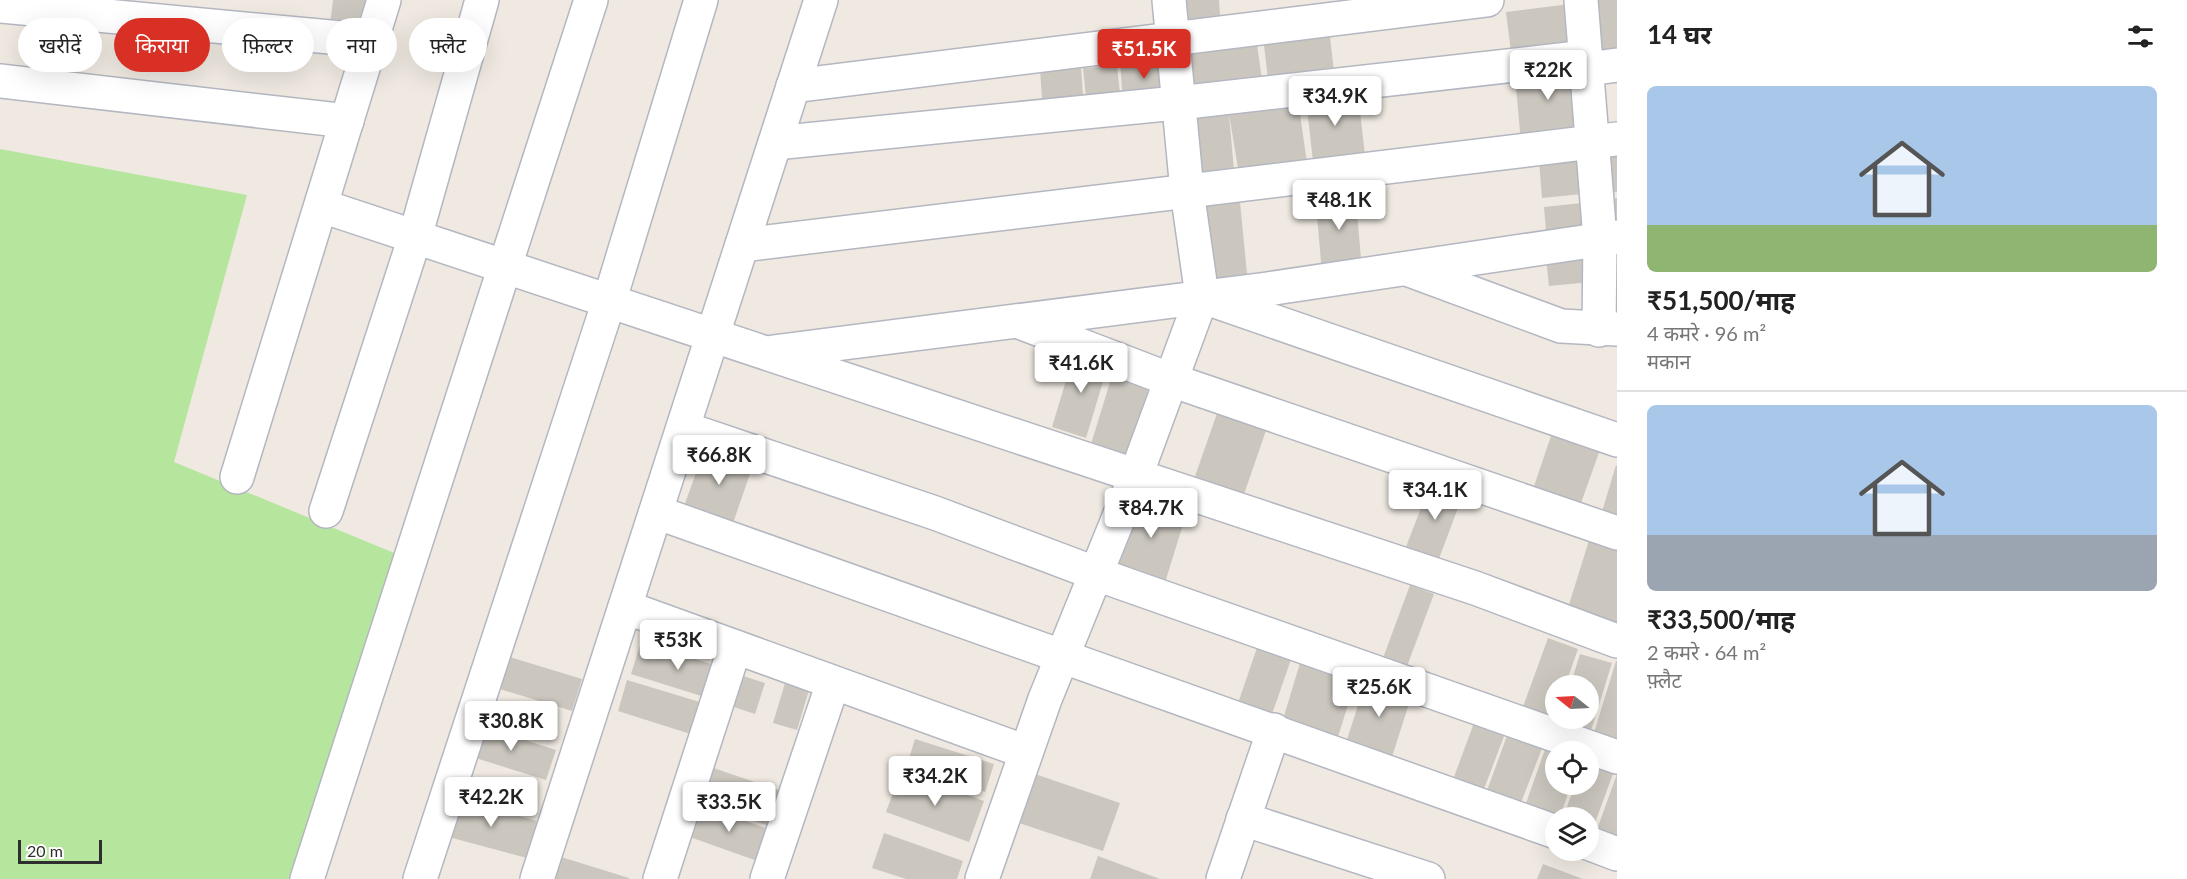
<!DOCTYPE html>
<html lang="hi">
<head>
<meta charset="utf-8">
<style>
  body { margin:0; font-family:Lato,"Noto Sans Devanagari",sans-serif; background:#f6f6f6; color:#222; height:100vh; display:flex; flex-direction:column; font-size:22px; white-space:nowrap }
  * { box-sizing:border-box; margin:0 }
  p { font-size:20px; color:#767676 }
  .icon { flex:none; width:33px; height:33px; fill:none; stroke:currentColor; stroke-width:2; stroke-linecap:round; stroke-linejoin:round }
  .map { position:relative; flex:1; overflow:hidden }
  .side { display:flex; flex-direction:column; background:#fff; width:570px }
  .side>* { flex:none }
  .top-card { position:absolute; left:18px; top:18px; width:570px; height:54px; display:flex; gap:12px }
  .needle { width:39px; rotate:288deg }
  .tools { position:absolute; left:1545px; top:675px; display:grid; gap:12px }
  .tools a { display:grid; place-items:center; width:54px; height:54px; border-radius:50%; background:#fff; box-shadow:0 6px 24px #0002; font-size:30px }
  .scale { position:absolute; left:18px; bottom:15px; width:84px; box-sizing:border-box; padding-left:6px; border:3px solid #2e2e2e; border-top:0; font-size:16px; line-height:21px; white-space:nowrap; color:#2e2e2e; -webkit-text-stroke:4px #fff; paint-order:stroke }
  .price { position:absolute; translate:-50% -51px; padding:0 14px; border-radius:6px; background:#fff; color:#222; font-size:20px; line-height:39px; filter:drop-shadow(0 2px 3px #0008) }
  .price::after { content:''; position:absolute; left:50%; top:36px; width:18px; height:14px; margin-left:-9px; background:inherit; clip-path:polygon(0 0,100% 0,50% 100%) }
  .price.on { background:#d93025; color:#fff }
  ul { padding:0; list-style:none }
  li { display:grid; align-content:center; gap:12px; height:318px; padding:0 30px }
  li+li { border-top:2px solid #e0e0e0 }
  li span { display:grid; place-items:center; height:186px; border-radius:9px; color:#555 }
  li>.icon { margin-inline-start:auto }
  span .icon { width:108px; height:108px; fill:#fffc; stroke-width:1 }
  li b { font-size:26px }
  h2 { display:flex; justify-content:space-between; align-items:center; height:72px; padding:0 30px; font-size:26px }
  .tag { padding:0 21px; border-radius:27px; background:#fff; box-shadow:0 6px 24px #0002; font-size:21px; line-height:54px }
  .tag.on { background:#d93025; color:#fff }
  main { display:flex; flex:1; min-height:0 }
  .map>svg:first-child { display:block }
  .green { fill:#b6e59e }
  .building { fill:#cbc7bf }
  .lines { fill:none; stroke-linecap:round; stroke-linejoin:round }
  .minor-casing { stroke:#b4b7c1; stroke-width:36 }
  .minor { stroke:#fff; stroke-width:33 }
</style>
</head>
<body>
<main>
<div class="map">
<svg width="1617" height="879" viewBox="0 0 1617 879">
  <rect width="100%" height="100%" fill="#efe9e1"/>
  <path class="green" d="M 0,149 L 247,195 L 174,462 L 399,555 L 298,879 L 0,879 Z"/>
  <g class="building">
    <path d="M 333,0 L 375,0 L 371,30 L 330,25 Z"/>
    <path d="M 1177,0 L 1219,0 L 1221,30 L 1179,33 Z"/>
    <path d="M 1591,0 L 1617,0 L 1617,57 L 1597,59 Z"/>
    <path d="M 1570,4 L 1574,43 L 1511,52 L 1506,12 Z"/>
    <path d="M 1330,37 L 1335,80 L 1269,88 L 1264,45 Z"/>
    <path d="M 1257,44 L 1263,87 L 1188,96 L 1182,53 Z"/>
    <path d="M 1165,58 L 1168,100 L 1123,103 L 1120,61 Z"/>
    <path d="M 1575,59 L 1582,137 L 1521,143 L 1514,65 Z"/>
    <path d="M 1117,65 L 1121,103 L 1087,107 L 1083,68 Z"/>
    <path d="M 1081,67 L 1084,109 L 1043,112 L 1040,70 Z"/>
    <path d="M 1357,85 L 1366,164 L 1314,170 L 1305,91 Z"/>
    <path d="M 1297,93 L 1308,170 L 1240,180 L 1229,114 L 1235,182 L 1196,185 L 1189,108 Z"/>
    <path d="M 1617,153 L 1617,192 L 1609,193 L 1605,154 Z"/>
    <path d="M 1579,157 L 1582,194 L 1542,198 L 1539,161 Z"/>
    <path d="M 1355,189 L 1362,270 L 1322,273 L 1315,193 Z"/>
    <path d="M 1617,198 L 1617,231 L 1615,231 L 1612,199 Z"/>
    <path d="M 1240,202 L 1248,284 L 1207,288 L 1199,206 Z"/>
    <path d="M 1582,203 L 1586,238 L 1547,242 L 1544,207 Z"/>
    <path d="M 1587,246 L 1591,282 L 1549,286 L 1545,250 Z"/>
    <path d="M 1075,351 L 1109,362 L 1086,438 L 1052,427 Z"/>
    <path d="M 1115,366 L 1152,377 L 1128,456 L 1091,444 Z"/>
    <path d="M 1221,402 L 1270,419 L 1242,500 L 1193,482 Z"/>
    <path d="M 1553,430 L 1601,447 L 1576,517 L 1529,501 Z"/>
    <path d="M 707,442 L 755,459 L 731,529 L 682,512 Z"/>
    <path d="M 1616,465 L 1617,466 L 1617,531 L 1598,525 Z"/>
    <path d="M 1433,477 L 1465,489 L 1437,564 L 1404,552 Z"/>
    <path d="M 1137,493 L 1188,508 L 1164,586 L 1113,570 Z"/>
    <path d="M 1591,534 L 1617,542 L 1617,626 L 1567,611 Z"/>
    <path d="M 1410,585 L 1434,594 L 1403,677 L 1379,669 Z"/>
    <path d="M 1261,636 L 1295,648 L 1270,720 L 1236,709 Z"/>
    <path d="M 1548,638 L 1578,649 L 1565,686 L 1556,686 L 1556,710 L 1550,726 L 1520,715 Z"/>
    <path d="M 641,642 L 724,668 L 714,700 L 631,674 Z"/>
    <path d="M 1303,653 L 1359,670 L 1336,743 L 1281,726 Z"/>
    <path d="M 1580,654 L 1612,663 L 1590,734 L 1558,723 L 1559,718 L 1588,718 L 1588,686 L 1570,686 Z"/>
    <path d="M 503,655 L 582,679 L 572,711 L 493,687 Z"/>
    <path d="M 1616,661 L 1617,661 L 1617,744 L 1593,736 Z"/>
    <path d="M 728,671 L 765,683 L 755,714 L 719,702 Z"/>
    <path d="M 1368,674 L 1414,688 L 1390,763 L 1344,749 Z"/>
    <path d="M 627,680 L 713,706 L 703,738 L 618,711 Z"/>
    <path d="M 785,683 L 809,690 L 797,730 L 773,723 Z"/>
    <path d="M 1478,712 L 1509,723 L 1484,789 L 1454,777 Z"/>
    <path d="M 476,724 L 556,750 L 546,780 L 466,755 Z"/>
    <path d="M 1509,730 L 1544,743 L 1519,808 L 1485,796 Z"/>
    <path d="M 1549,738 L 1556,752 L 1556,784 L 1571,784 L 1560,818 L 1524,809 Z"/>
    <path d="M 915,739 L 994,764 L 985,792 L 906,768 Z"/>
    <path d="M 1588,753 L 1617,763 L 1592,831 L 1588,830 L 1588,818 L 1563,818 L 1575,784 L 1588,784 Z"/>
    <path d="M 702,764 L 784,792 L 772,827 L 690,798 Z"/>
    <path d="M 901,771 L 984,801 L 969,842 L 886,812 Z"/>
    <path d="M 1029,772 L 1120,803 L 1103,851 L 1013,821 Z"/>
    <path d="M 1617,774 L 1617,843 L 1595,835 Z"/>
    <path d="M 455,799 L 537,821 L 527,858 L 445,836 Z"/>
    <path d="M 695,803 L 774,831 L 763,863 L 684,835 Z"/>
    <path d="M 884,833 L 963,861 L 957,879 L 906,879 L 872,868 Z"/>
    <path d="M 558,856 L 629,878 L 629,879 L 551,879 Z"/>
    <path d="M 1098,856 L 1160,879 L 1090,879 Z"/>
    <path d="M 1543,864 L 1583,879 L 1537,879 Z"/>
  </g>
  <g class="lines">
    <defs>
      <g id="minor">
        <path d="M 1581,0 L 1600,239 L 1599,330"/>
        <path d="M 0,6 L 373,41"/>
        <path d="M 1587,69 L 1617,65"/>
        <path d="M 0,81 L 347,121"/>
        <path d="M 793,86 L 1487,0"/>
        <path d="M 775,143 L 1196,101 L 1586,57"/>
        <path d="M 322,206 L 1475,588 L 1617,641"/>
        <path d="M 742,245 L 1617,139"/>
        <path d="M 1407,269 L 1561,326 L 1617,329"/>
        <path d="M 1209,299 L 1617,440"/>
        <path d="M 1017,321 L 1171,380 L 1617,533"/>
        <path d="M 773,352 L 1267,289 L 1617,237"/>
        <path d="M 683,428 L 935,513 L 1105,577 L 1617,757"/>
        <path d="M 237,477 L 384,0"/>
        <path d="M 326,511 L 415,237 L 482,0"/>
        <path d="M 656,512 L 1556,832"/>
        <path d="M 625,607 L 1026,752"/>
        <path d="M 1243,819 L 1428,879"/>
        <path d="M 1588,843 L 1617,854"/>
        <path d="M 307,879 L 591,0"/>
        <path d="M 420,879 L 613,289 L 701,0"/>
        <path d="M 537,879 L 821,0"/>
        <path d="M 660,879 L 735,647"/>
        <path d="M 767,879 L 833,683"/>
        <path d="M 982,879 L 1045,699 L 1136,475 L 1202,296 L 1187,191 L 1169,0"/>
        <path d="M 1223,879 L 1274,730"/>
      </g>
    </defs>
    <use href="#minor" class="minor-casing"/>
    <use href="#minor" class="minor"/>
  </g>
</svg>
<div class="tools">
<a><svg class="needle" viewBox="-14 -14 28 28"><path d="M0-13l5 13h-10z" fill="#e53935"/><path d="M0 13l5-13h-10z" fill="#767676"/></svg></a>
<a><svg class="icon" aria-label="locate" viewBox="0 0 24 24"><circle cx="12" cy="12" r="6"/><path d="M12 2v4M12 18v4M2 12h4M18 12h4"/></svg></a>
<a><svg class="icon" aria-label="layers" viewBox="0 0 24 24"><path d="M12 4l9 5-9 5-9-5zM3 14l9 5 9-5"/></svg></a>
</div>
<div class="scale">20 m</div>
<b class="price on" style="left:1144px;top:80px">₹51.5K</b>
<b class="price" style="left:1548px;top:101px">₹22K</b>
<b class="price" style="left:1335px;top:127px">₹34.9K</b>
<b class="price" style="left:1339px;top:231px">₹48.1K</b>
<b class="price" style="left:1081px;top:394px">₹41.6K</b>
<b class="price" style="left:719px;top:486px">₹66.8K</b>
<b class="price" style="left:1435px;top:521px">₹34.1K</b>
<b class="price" style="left:1151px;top:539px">₹84.7K</b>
<b class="price" style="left:678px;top:671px">₹53K</b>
<b class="price" style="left:1379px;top:718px">₹25.6K</b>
<b class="price" style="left:511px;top:752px">₹30.8K</b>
<b class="price" style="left:935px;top:807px">₹34.2K</b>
<b class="price" style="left:491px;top:828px">₹42.2K</b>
<b class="price" style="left:729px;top:833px">₹33.5K</b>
<div class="top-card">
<a class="tag">खरीदें</a>
<a class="tag on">किराया</a>
<a class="tag">फ़िल्टर</a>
<a class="tag">नया</a>
<a class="tag">फ़्लैट</a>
</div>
</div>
<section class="side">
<h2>14 घर<svg class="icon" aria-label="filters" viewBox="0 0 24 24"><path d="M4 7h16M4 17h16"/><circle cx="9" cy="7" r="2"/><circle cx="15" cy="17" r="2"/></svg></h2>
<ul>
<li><span style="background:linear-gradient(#a9c7e8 75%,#8fb573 0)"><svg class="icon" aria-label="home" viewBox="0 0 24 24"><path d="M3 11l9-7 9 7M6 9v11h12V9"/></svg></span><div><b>₹51,500/माह</b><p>4 कमरे · 96 m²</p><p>मकान</p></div></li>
<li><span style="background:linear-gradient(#a9c7e8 70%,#9aa5b1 0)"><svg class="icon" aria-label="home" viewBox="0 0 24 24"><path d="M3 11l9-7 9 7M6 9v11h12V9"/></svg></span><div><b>₹33,500/माह</b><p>2 कमरे · 64 m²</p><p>फ़्लैट</p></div></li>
</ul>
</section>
</main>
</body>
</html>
